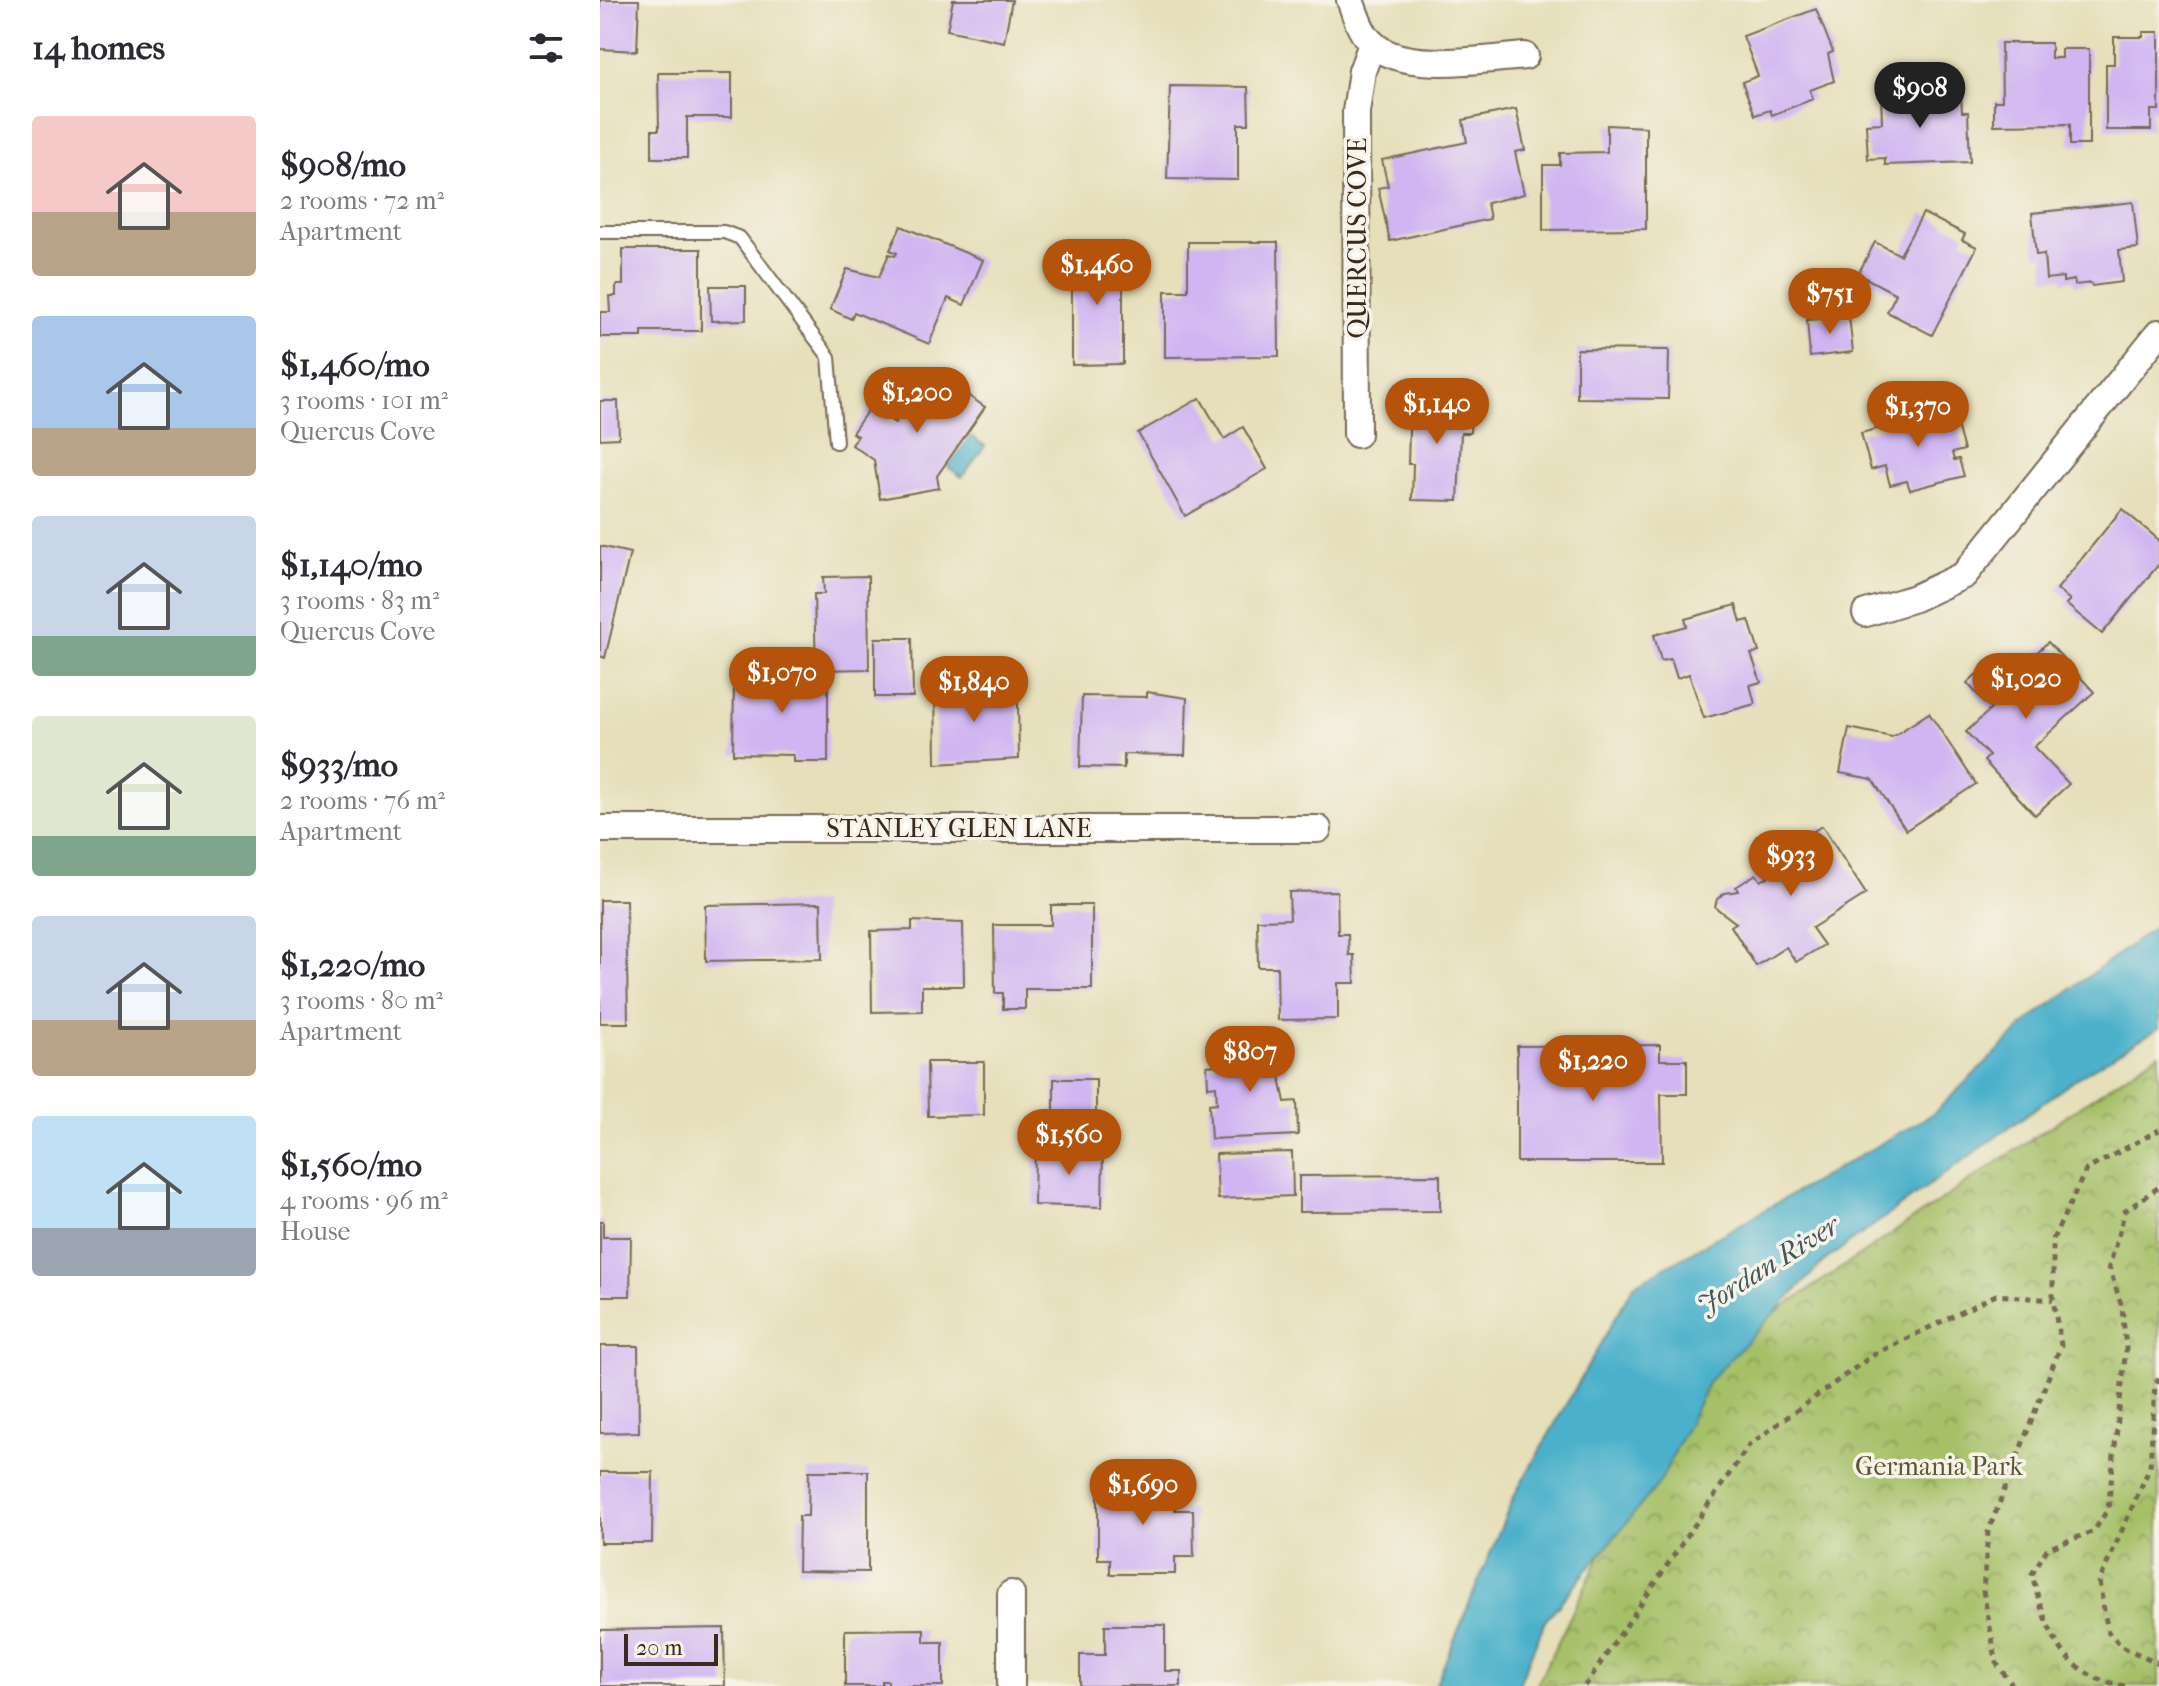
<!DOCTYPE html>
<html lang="en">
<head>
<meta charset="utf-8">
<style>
  body { margin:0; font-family:"IM FELL French Canon",serif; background:#f2f2f3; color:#2b2b33; height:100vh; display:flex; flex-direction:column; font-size:30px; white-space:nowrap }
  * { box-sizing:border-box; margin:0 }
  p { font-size:26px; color:#7c7c81 }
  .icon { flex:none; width:44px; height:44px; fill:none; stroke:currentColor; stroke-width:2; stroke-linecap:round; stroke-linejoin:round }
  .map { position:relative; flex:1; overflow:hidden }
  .drawer { display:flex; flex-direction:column; background:#fff; width:600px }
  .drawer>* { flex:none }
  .scale { position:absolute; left:24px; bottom:20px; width:94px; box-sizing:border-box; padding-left:8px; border:4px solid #3b2a1e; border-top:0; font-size:22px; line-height:28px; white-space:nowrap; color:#3b2a1e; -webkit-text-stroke:6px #f7f3e8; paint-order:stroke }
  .price { position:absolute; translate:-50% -68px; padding:0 18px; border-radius:28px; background:#b45309; color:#fff; font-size:26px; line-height:52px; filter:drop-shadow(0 2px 4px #0008) }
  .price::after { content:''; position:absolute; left:50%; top:48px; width:24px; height:18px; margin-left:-12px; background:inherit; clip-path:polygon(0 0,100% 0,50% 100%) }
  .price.selected { background:#222; color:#fff }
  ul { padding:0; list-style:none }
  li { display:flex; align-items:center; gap:24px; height:200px; padding:0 32px }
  li span { display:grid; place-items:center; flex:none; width:224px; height:160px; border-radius:8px; color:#555 }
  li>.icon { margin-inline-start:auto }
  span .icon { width:96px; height:96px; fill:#fffc; stroke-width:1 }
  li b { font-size:34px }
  h2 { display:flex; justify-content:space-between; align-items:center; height:96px; padding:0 32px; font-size:34px }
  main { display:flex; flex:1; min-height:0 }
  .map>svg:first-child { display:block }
  .park { fill:url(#park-crowns); stroke:#707542; stroke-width:2 }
  .water { fill:#4cb1cb; stroke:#446e74; stroke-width:2 }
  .building { fill:#d0b5f2 }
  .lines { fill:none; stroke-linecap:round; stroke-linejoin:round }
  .lane-casing { stroke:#776955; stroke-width:16 }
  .street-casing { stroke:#776955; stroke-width:30 }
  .path { stroke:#776955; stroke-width:5; stroke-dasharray:6 6; stroke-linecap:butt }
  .lane { stroke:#fff; stroke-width:12 }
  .street { stroke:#fff; stroke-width:26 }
  .labels { text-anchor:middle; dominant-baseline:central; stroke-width:7; stroke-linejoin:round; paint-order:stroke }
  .street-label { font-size:26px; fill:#3b2a1e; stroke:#f7f3e8 }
  .park-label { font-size:26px; fill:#5b5734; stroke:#f7f3e8 }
  .water-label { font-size:28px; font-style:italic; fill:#41595b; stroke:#f7f3e8 }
</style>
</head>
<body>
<main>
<section class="drawer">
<h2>14 homes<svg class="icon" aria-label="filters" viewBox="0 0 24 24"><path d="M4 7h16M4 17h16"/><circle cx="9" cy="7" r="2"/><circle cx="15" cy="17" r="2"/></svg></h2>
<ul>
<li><span style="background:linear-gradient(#f6c9c9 60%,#b9a48a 0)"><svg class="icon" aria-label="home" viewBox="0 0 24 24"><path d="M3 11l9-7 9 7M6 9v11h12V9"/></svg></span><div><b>$908/mo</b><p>2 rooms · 72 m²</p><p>Apartment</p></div></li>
<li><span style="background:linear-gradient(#a9c7e8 70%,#b9a48a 0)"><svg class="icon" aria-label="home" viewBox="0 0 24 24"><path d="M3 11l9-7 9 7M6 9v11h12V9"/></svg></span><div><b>$1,460/mo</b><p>3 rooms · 101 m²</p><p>Quercus Cove</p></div></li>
<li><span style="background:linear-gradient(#c9d6e8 75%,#7fa58c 0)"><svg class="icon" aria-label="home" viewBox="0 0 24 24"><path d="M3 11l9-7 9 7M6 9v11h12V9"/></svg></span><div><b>$1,140/mo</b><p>3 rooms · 83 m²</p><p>Quercus Cove</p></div></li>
<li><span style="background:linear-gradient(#dfe7d0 75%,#7fa58c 0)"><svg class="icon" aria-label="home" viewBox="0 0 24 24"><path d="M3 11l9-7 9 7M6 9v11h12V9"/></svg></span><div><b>$933/mo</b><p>2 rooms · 76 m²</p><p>Apartment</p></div></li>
<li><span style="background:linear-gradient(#c9d6e8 65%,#b9a48a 0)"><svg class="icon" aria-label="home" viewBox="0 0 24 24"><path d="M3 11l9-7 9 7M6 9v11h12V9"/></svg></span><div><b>$1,220/mo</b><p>3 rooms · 80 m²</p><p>Apartment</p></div></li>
<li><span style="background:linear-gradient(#bfe0f5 70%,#9aa5b1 0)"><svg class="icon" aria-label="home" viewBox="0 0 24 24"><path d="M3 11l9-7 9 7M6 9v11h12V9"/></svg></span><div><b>$1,560/mo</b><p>4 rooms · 96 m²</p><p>House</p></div></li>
</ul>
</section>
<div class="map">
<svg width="1559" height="1686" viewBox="0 0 1559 1686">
  <defs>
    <pattern id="park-crowns" width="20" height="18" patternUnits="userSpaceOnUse" patternTransform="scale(2)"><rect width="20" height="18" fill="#a6c067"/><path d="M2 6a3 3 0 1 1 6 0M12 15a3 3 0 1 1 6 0" fill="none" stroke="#889c54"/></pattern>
  </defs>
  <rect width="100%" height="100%" fill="#f7f3e8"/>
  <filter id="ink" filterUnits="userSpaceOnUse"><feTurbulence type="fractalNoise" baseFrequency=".0125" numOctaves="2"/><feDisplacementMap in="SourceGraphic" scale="16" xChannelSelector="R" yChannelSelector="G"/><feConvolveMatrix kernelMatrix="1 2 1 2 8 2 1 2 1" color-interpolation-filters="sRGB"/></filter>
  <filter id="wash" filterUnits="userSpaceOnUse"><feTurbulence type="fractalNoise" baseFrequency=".006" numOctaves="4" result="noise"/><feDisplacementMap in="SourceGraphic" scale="32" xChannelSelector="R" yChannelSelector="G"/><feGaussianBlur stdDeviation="1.8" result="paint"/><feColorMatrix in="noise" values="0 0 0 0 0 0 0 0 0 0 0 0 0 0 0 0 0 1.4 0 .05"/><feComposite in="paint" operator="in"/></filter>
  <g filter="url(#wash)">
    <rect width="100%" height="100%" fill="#e6dfba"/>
    <path class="park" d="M 1559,1053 L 1559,1686 L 936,1686 L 1093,1368 Z"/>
    <g class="water">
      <path d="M 371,436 L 385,446 L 362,477 L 348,467 Z"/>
      <path d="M 1559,924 L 1559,1028 L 1480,1076 L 1223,1262 L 1109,1381 L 1060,1482 L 945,1621 L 918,1686 L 835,1686 L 914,1496 L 1034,1285 L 1334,1113 L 1431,1019 Z"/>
    </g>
    <g id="blocks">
      <g class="building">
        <path d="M 0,0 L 39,0 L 37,51 L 0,49 Z"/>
        <path d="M 353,0 L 412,0 L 404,42 L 347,30 Z"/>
        <path d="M 1216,9 L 1233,52 L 1228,54 L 1234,81 L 1210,90 L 1213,99 L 1172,115 L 1170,110 L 1155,115 L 1142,82 L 1158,76 L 1143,36 Z"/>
        <path d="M 1543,32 L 1559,32 L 1559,110 L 1551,110 L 1551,130 L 1506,130 L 1506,64 L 1514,64 L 1514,37 L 1543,37 Z"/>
        <path d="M 1401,43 L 1451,43 L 1451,58 L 1461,58 L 1461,49 L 1489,49 L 1489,145 L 1470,145 L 1470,124 L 1394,125 L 1394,101 L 1402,101 Z"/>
        <path d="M 58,73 L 132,73 L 132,117 L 87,117 L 87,158 L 52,158 L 52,130 L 59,130 Z"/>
        <path d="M 570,86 L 648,87 L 649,124 L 638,124 L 638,180 L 567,179 Z"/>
        <path d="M 1316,89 L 1316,97 L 1327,97 L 1326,91 L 1361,94 L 1362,112 L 1368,112 L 1370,162 L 1285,165 L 1285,158 L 1268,159 L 1266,124 L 1282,123 L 1281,95 Z"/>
        <path d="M 916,109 L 925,150 L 915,152 L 924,194 L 887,203 L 890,219 L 790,241 L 778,188 L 788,186 L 782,160 L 867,142 L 863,120 Z"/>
        <path d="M 1007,125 L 1046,127 L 1046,229 L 943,230 L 943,165 L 960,165 L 960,153 L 1007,152 Z"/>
        <path d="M 1533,202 L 1538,248 L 1519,250 L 1522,282 L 1492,286 L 1491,283 L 1475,285 L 1474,280 L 1463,282 L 1463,277 L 1446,279 L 1444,254 L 1436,255 L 1432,213 Z"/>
        <path d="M 1323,213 L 1365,234 L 1362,240 L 1377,247 L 1332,335 L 1287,312 L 1296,294 L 1258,274 L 1275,242 L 1300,255 Z"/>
        <path d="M 301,226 L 383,260 L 364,305 L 348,298 L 329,344 L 254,312 L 251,319 L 230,309 L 247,269 L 279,277 L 289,254 L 295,256 L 297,253 L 290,250 Z"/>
        <path d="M 588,242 L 678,242 L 679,356 L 565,357 L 565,291 L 588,291 Z"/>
        <path d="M 23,249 L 101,249 L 101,331 L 42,331 L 42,337 L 0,337 L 0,312 L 10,312 L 9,296 L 16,296 L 16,285 L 23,285 Z"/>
        <path d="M 472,250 L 523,250 L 523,364 L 472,365 Z"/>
        <path d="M 110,286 L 146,286 L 146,320 L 111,321 Z"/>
        <path d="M 1249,316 L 1253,352 L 1210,357 L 1207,320 Z"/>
        <path d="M 977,349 L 1069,350 L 1068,399 L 977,398 Z"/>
        <path d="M 332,371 L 385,407 L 337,476 L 339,488 L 280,499 L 274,460 L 252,445 L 258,436 L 252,433 L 270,407 L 295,423 L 298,419 L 289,413 L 317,374 L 326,380 Z"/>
        <path d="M 845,396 L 872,397 L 870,433 L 861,433 L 858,501 L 812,500 L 813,464 L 808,464 L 810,398 L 845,399 Z"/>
        <path d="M 600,398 L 624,439 L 643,427 L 667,469 L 585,516 L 538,433 Z"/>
        <path d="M 0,401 L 18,401 L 19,438 L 0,439 Z"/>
        <path d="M 1351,404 L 1364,450 L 1352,453 L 1354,460 L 1359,459 L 1364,476 L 1310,490 L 1307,481 L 1290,485 L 1285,466 L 1271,470 L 1261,433 L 1319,418 L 1318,412 Z"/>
        <path d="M 1522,509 L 1559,540 L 1559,564 L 1502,634 L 1466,604 L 1470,600 L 1457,589 Z"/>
        <path d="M 0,546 L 30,553 L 5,658 L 0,656 Z"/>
        <path d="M 268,576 L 269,669 L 216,670 L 214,594 L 224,594 L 223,577 Z"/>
        <path d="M 1136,605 L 1141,622 L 1149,620 L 1159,652 L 1151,654 L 1161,682 L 1150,685 L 1155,704 L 1104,718 L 1089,674 L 1077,678 L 1071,659 L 1061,661 L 1054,635 L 1087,626 L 1085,619 Z"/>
        <path d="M 275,638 L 312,638 L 313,697 L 275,697 Z"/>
        <path d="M 1448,642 L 1494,692 L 1434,747 L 1469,784 L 1435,815 L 1384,761 L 1389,756 L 1366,732 L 1391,709 L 1367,683 L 1394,658 L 1411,677 Z"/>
        <path d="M 166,665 L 208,665 L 208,682 L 228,683 L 228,762 L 193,762 L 193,755 L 133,754 L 134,680 L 166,680 Z"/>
        <path d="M 388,679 L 389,702 L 418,701 L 419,759 L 336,764 L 335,680 Z"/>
        <path d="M 547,692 L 587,698 L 585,755 L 524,754 L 524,768 L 480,767 L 482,696 L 547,697 Z"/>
        <path d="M 1329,713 L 1376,784 L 1306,830 L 1272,779 L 1240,773 L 1249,728 L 1292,737 Z"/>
        <path d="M 1222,826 L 1266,894 L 1212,928 L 1224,945 L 1196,962 L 1186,947 L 1156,966 L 1131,926 L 1136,923 L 1115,907 L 1117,899 L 1125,893 L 1138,891 L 1136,887 L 1156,874 L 1161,881 L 1168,877 L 1163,870 L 1173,864 L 1167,855 L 1178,847 L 1176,844 L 1191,835 L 1195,842 Z"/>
        <path d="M 737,891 L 738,934 L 748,934 L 749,955 L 754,955 L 755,983 L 738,983 L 738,1019 L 678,1020 L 677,967 L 658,967 L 657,920 L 690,919 L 689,892 Z"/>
        <path d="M 0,900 L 26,900 L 28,1023 L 0,1023 Z"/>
        <path d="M 221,903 L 222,959 L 106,961 L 105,905 Z"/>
        <path d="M 451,905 L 492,905 L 492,989 L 425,989 L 425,1009 L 403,1009 L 403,993 L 395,993 L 394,925 L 451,925 Z"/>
        <path d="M 312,921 L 363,923 L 364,986 L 322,986 L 322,1011 L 272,1012 L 271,931 L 312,930 Z"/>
        <path d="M 1060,1045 L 1060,1060 L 1087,1060 L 1087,1094 L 1061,1094 L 1062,1162 L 917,1162 L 917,1046 Z"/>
        <path d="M 685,1046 L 686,1071 L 680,1071 L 681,1083 L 685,1102 L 697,1101 L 698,1135 L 611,1139 L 609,1104 L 617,1103 L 616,1086 L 608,1087 L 607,1066 L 616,1065 L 615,1049 Z"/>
        <path d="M 327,1062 L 384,1062 L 384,1115 L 328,1116 Z"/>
        <rect x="454" y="1079" width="42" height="35"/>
        <path d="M 435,1148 L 503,1149 L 502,1207 L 434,1205 Z"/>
        <path d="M 692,1152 L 693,1196 L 618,1199 L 616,1154 Z"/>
        <path d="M 840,1175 L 840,1211 L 699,1212 L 699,1176 Z"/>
        <path d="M 0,1221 L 3,1221 L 3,1237 L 31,1237 L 30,1296 L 0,1296 Z"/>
        <path d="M 0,1346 L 38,1346 L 39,1432 L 0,1433 Z"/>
        <path d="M 209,1471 L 268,1471 L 268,1572 L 198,1571 L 199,1516 L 208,1516 Z"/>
        <path d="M 0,1472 L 53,1472 L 52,1543 L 0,1543 Z"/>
        <path d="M 575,1479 L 575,1510 L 593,1510 L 594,1557 L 575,1557 L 575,1574 L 510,1574 L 510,1559 L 498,1559 L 498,1480 Z"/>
        <path d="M 505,1625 L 565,1625 L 565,1671 L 581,1671 L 581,1686 L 480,1686 L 480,1655 L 505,1655 Z"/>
        <path d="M 124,1628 L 125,1686 L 0,1686 L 0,1630 Z"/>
        <path d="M 324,1629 L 324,1642 L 343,1642 L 343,1686 L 288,1686 L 288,1681 L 282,1681 L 282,1686 L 245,1686 L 245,1630 Z"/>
      </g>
    </g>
  </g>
  <g filter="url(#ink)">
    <use href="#blocks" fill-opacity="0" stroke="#776955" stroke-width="2"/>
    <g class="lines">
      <defs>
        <path id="lane" d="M 0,232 L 124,232 L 140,238 L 229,357 L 236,442"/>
        <g id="street">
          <path d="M 750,0 C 756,15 760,33 773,44 C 803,73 886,59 925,56"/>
          <path d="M 757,434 L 756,112 L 762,71 L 772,44"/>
          <path d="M 1266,613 L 1315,598 L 1364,575 L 1559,333"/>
          <path d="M 0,829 L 718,829"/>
          <path d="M 411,1594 L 411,1686"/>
        </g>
      </defs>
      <use href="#lane" class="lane-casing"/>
      <use href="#street" class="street-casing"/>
      <g class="path">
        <path d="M 1559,1378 L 1555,1384 L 1550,1467 L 1499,1582 L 1508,1632 L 1522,1647 L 1559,1663"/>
        <path d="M 985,1686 L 1149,1445 L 1273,1355 L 1396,1295 L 1453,1300"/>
        <path d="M 1413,1686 L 1397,1664 L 1383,1591 L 1388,1532 L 1461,1345 L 1453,1300 L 1453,1239 L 1486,1170 L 1559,1130"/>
        <path d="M 1525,1686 C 1462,1677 1445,1628 1432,1574 L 1447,1549 L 1494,1531 L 1508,1509 L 1526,1348 L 1522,1307 L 1509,1267 L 1525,1211 L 1559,1187"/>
      </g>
      <use href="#lane" class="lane"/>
      <use href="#street" class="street"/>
    </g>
  </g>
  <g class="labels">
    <g class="street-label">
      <text transform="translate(757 238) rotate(-90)">QUERCUS COVE</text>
      <text x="359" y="828">STANLEY GLEN LANE</text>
    </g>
    <g class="park-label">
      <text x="1339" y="1466">Germania Park</text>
    </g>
    <g class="water-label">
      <text transform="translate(1168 1265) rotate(-32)">Jordan River</text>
    </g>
  </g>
</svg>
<div class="scale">20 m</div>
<b class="price selected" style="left:1320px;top:130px">$908</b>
<b class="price" style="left:497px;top:307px">$1,460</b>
<b class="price" style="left:1230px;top:336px">$751</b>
<b class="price" style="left:317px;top:435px">$1,200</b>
<b class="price" style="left:837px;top:446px">$1,140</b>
<b class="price" style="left:1318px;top:449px">$1,370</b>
<b class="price" style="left:182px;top:715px">$1,070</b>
<b class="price" style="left:1426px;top:721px">$1,020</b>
<b class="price" style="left:374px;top:724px">$1,840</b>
<b class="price" style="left:1191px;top:898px">$933</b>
<b class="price" style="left:650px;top:1094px">$807</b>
<b class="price" style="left:993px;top:1103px">$1,220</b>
<b class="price" style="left:469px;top:1177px">$1,560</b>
<b class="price" style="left:543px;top:1527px">$1,690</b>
</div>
</main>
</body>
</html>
